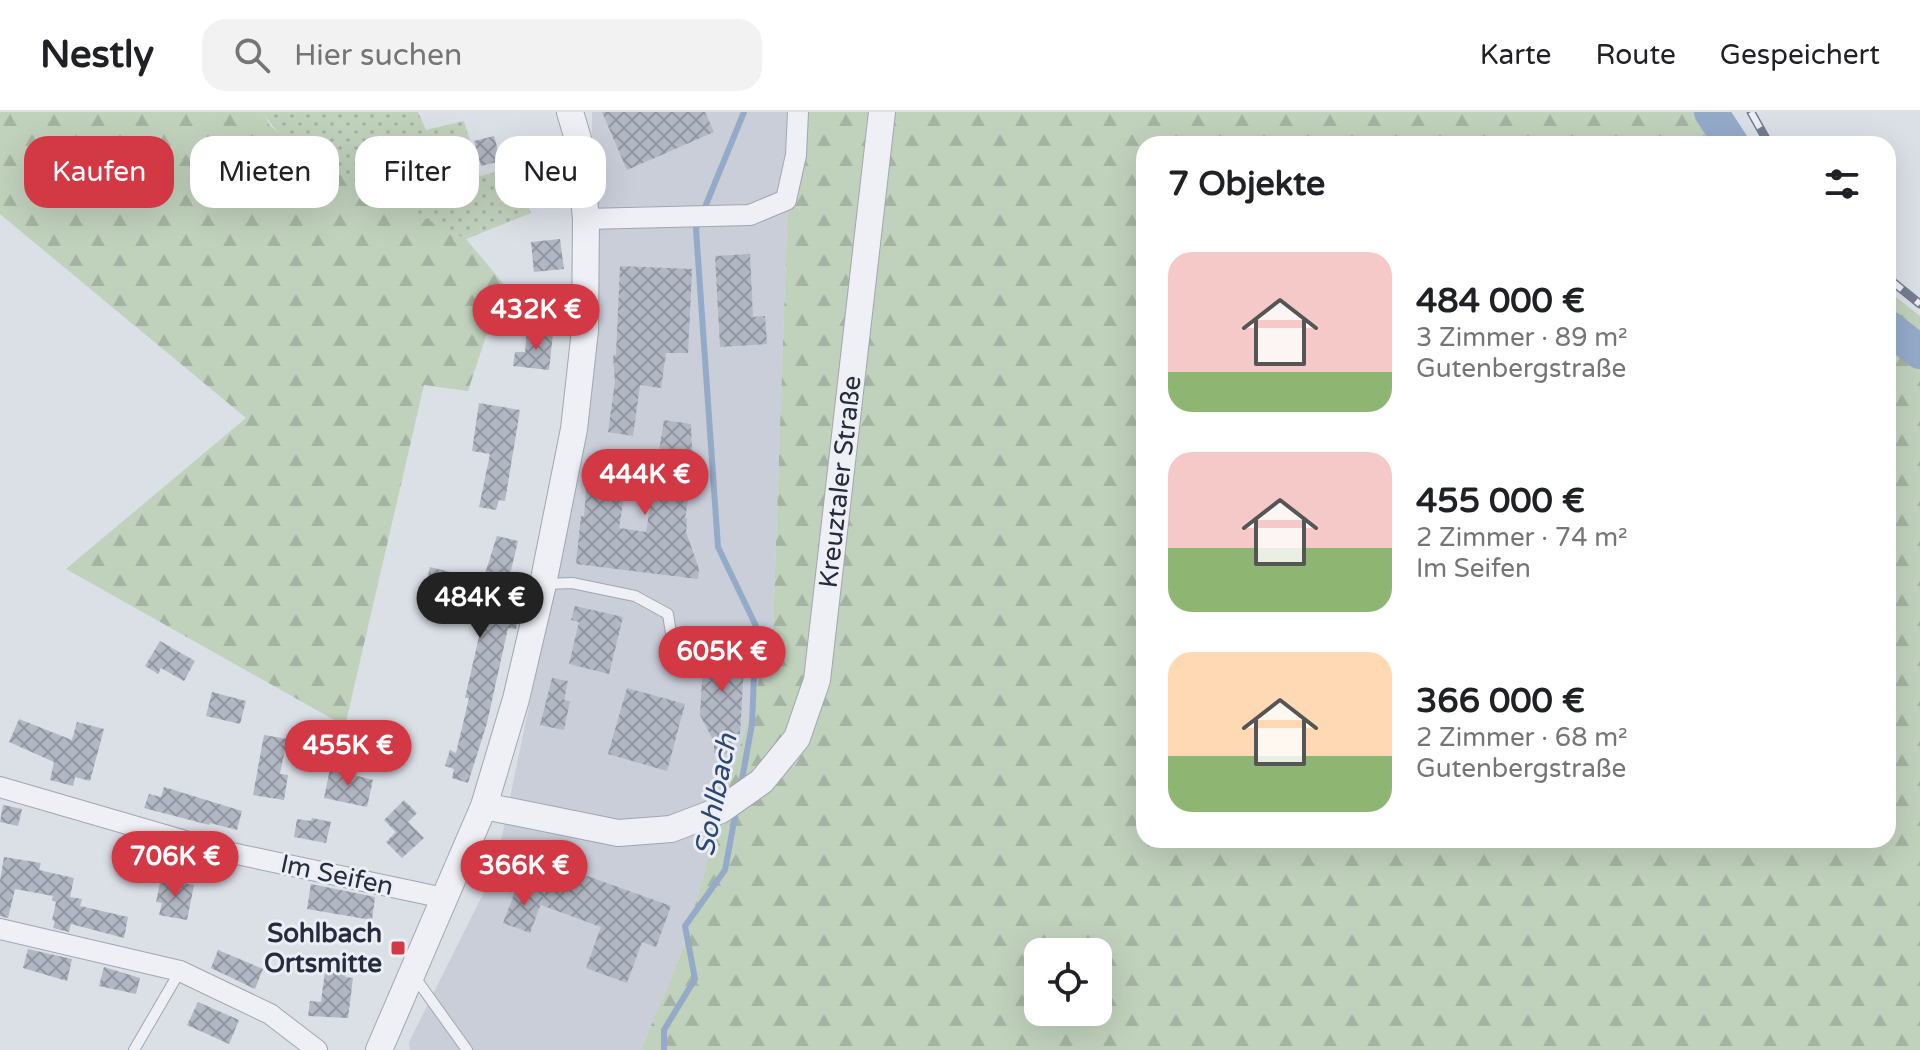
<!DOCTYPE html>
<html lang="de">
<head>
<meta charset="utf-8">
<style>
  body { margin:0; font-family:"Varela Round",sans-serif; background:#f2f2f2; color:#202124; height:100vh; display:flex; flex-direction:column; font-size:30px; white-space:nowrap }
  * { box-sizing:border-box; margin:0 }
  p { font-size:26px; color:#757577 }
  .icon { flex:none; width:44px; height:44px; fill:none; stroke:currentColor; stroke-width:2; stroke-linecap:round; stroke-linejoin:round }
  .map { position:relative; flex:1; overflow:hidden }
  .panel { position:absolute; left:1136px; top:24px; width:760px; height:712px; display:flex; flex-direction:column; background:#fff; border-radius:24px; box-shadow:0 8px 32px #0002 }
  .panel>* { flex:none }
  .hud { position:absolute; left:24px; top:24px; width:760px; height:72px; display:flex; gap:16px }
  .controls { position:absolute; left:1024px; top:826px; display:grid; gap:16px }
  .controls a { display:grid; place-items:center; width:88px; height:88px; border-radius:16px; background:#fff; box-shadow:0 8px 32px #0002; font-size:40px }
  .price { position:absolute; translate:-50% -68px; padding:0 18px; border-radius:28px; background:#d33945; color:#fff; font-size:26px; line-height:52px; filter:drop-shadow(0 2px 4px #0008) }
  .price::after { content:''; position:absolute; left:50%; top:48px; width:24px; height:18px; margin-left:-12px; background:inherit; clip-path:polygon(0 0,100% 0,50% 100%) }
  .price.on { background:#222; color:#fff }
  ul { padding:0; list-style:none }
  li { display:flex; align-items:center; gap:24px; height:200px; padding:0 32px }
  li span { display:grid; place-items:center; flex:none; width:224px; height:160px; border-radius:24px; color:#555 }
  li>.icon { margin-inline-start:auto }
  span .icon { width:96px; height:96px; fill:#fffc; stroke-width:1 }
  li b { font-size:34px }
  h2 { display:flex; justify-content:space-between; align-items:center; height:96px; padding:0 32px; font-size:34px }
  .chip { padding:0 28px; border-radius:24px; background:#fff; box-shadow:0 8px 32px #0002; font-size:28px; line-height:72px }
  .chip.on { background:#d33945; color:#fff }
  header { display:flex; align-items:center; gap:48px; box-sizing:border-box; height:112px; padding:0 40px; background:#fff; border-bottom:2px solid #e0e0e0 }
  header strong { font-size:38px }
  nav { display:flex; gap:44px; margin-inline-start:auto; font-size:28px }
  .search { width:560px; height:72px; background:#f2f2f2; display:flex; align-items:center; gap:20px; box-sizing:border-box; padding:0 28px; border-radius:24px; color:#757577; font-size:30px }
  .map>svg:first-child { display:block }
  .built { fill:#c9ced9 }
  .grass { fill:url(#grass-dots) }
  .forest { fill:url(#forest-firs); fill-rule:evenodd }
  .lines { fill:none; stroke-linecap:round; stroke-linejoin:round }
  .stream { stroke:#94aac9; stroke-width:6 }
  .river { stroke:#94aac9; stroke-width:34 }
  .building { fill:url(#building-cross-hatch) }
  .service-casing { stroke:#a1a6b0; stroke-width:12 }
  .minor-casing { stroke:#a1a6b0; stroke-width:22 }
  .tertiary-casing { stroke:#a1a6b0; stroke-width:28 }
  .service { stroke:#eef0f5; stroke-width:10 }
  .minor { stroke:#eef0f5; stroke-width:20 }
  .tertiary { stroke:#eef0f5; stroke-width:26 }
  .rail-casing { stroke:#747d90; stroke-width:9 }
  .rail { stroke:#ebeef4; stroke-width:6; stroke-dasharray:18; stroke-linecap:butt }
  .poi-dot { fill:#d33945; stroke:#ebeef4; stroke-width:3 }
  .labels { text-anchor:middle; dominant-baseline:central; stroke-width:6; stroke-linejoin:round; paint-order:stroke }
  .street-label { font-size:26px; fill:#252c3d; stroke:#ebeef4 }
  .poi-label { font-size:26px; font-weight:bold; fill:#252c3d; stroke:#ebeef4; text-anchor:end }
  .water-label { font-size:28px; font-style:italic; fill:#2e4772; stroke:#ebeef4 }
</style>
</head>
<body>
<header>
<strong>Nestly</strong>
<div class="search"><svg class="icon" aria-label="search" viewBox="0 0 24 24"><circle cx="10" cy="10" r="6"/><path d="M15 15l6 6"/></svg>Hier suchen</div>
<nav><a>Karte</a><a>Route</a><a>Gespeichert</a></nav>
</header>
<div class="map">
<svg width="1920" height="938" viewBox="0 0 1920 938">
  <defs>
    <pattern id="grass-dots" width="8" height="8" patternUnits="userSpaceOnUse" patternTransform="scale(2)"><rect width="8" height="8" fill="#c0d1bc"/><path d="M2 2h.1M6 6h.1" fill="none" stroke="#a5b4a2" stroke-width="1.8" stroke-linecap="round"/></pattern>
    <pattern id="forest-firs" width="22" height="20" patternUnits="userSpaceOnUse" patternTransform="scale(2)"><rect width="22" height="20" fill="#c0d1bc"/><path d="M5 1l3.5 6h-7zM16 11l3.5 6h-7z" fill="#a5b4a2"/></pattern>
    <pattern id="building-cross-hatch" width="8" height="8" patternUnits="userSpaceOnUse" patternTransform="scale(2)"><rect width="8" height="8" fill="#b2b8c3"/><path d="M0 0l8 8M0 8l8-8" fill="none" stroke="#9196a0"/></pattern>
  </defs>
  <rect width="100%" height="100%" fill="#dbdfe6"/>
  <path class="built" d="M 592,0 L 791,0 L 773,518 L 682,839 L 641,938 L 410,938 L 409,930 L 495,758 L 587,314 Z"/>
  <path class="grass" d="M 263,0 L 418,0 L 426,18 L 464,9 L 480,64 L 512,56 L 531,101 L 466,127 C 418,103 285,45 263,0 Z"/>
  <g class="forest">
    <path d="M 0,0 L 263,0 L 270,14 L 345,66 L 466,127 L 528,201 L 486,224 L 468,279 L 424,273 L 345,614 L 66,457 L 246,306 L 0,102 Z"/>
    <path d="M 791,0 L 1726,0 L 1747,32 L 1144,32 L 1144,728 L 1888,728 L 1888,179 L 1920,204 L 1920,938 L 641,938 L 682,839 L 773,518 ZM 1038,840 L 1098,840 L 1098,900 L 1038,900 Z"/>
  </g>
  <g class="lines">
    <g class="stream">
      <path d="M 741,673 L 752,612 L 756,514 L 718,435 L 696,117 L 744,0"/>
      <path d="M 664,938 L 664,918 L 695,867 L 685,814 L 725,758 L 736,699"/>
    </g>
    <g class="river">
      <path d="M 1711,0 L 1732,32"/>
      <path d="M 1888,215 L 1920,240"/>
    </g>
  </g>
  <g class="building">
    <path d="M 602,0 L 705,0 L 714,20 L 627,58 Z"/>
    <path d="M 494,24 L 501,49 L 481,54 L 474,29 Z"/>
    <path d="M 556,61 L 558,89 L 537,91 L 535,63 Z"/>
    <path d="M 560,127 L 564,157 L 534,160 L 531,130 Z"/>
    <path d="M 750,142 L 753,205 L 765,204 L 767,232 L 720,235 L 715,144 Z"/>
    <path d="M 620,154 L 692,157 L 688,241 L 666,241 L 661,276 L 640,273 L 633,324 L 608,320 L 615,270 L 613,243 L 616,243 Z"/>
    <path d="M 527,219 L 553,222 L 549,258 L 513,254 L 515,240 L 525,240 Z"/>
    <path d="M 479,291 L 520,298 L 505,389 L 499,388 L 496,398 L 479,395 L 490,342 L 472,339 Z"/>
    <path d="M 664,308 L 691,312 L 693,360 L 685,406 L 687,406 L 686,420 L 699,457 L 698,467 L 576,452 L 581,404 L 584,404 L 587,368 L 626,371 L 619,416 L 646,420 Z"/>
    <path d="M 497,424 L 518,429 L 507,475 L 525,479 L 516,517 L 508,516 L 487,611 L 468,671 L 452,666 L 454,657 L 445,654 L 450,638 L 456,641 L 469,586 L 465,586 L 483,507 L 451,499 L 453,490 L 423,484 L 430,455 L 483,468 Z"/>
    <path d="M 575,494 L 623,505 L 609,562 L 569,552 L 579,510 L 571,508 Z"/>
    <path d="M 160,529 L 195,549 L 184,569 L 161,556 L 158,562 L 145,554 Z"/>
    <path d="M 704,533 L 745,536 L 740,622 L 733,622 L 732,642 L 714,641 L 714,630 L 700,603 Z"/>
    <path d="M 552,566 L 568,569 L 564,588 L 570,589 L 564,618 L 540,613 Z"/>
    <path d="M 627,576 L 685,592 L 667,659 L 608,642 Z"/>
    <path d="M 212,580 L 246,589 L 240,612 L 206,604 Z"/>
    <path d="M 19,607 L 72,628 L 77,610 L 104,617 L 90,669 L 75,665 L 73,674 L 50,668 L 54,650 L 9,630 Z"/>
    <path d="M 264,623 L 287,627 L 280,662 L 288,663 L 284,688 L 253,683 Z"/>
    <path d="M 330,657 L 373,668 L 367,695 L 324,686 Z"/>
    <path d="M 164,675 L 242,699 L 237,718 L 210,711 L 209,713 L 144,696 L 149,682 L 161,685 Z"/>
    <path d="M 404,688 L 417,701 L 408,710 L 424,726 L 402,746 L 386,730 L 396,720 L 384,708 Z"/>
    <path d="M 3,693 L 22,697 L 18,714 L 0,710 Z"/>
    <path d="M 312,706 L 331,710 L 326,731 L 294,725 L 297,707 L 311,709 Z"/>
    <path d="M 4,745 L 41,751 L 39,758 L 74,766 L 70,785 L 82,787 L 80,794 L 128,805 L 124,826 L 71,812 L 69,820 L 53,816 L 55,809 L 52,808 L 56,790 L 52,788 L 53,784 L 15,777 L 8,806 L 0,804 L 0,769 Z"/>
    <path d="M 573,759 L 671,794 L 656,835 L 642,830 L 627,871 L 586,856 L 601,815 L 541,793 L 551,763 L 569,770 Z"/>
    <path d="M 161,766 L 194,773 L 187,808 L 159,803 L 162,791 L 156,790 Z"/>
    <path d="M 311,772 L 375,785 L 372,808 L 307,797 Z"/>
    <path d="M 518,772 L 545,781 L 530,821 L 503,811 Z"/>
    <path d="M 28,837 L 72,847 L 67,869 L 23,856 Z"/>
    <path d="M 218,838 L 263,857 L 255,877 L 211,856 Z"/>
    <path d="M 104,855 L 140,866 L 136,882 L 99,874 Z"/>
    <path d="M 325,859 L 346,861 L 345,865 L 353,866 L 348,906 L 308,904 L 310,889 L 321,890 Z"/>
    <path d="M 198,890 L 239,908 L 229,932 L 187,913 Z"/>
  </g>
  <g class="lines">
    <defs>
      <g id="service">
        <path d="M 545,472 L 572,471 L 635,484 L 668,502 L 673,534"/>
        <path d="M 414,864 L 467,938"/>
        <path d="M 134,938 L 180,859"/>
      </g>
      <g id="minor">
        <path d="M 586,107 L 750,103 L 786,88 L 796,43 L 798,0"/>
        <path d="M 0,675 L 213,737 L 444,786"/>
        <path d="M 0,817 L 180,859 L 270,902 L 317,938"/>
      </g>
      <g id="tertiary">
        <path id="s1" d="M 484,694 L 618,721 L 671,717 L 721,698 L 762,669 L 797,626 L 817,568 L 882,0"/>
        <path d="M 379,938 L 484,694 L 516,587 L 543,472 L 574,317 L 585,218 L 586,107 L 578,27 L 570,0"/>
      </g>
    </defs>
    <use href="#service" class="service-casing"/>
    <use href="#minor" class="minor-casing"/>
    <use href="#tertiary" class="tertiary-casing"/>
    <use href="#service" class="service"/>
    <use href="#minor" class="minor"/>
    <use href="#tertiary" class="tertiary"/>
    <defs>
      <g id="rail">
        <path d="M 1751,0 L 1769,32"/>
        <path d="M 1888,166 L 1920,192"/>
      </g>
    </defs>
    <use href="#rail" class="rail-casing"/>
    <use href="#rail" class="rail"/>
  </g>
  <rect class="poi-dot" x="390" y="828" width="16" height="16" rx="4"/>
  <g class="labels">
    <g class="street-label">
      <text stroke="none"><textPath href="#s1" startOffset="610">Kreuztaler Straße</textPath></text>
      <text transform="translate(337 763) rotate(12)">Im Seifen</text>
    </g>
    <g class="poi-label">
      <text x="382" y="821">Sohlbach<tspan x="382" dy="30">Ortsmitte</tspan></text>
    </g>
    <g class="water-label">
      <text transform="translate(716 683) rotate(-79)">Sohlbach</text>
    </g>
  </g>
</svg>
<div class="controls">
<a><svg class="icon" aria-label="locate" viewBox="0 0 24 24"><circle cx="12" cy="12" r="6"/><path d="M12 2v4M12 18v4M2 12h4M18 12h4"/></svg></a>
</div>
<b class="price" style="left:536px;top:240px">432K €</b>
<b class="price" style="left:645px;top:405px">444K €</b>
<b class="price on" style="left:480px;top:528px">484K €</b>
<b class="price" style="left:722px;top:582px">605K €</b>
<b class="price" style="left:348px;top:676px">455K €</b>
<b class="price" style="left:175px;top:787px">706K €</b>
<b class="price" style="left:524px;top:796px">366K €</b>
<div class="hud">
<a class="chip on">Kaufen</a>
<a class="chip">Mieten</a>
<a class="chip">Filter</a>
<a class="chip">Neu</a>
</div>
<section class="panel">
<h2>7 Objekte<svg class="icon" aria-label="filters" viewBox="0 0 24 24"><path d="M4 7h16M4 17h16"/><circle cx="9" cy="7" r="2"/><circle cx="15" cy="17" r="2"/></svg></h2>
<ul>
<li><span style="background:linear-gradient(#f6c9c9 75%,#8fb573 0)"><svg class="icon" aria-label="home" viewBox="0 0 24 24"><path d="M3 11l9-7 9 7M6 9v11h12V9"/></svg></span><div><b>484 000 €</b><p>3 Zimmer · 89 m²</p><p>Gutenbergstraße</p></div></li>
<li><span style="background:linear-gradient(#f6c9c9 60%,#8fb573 0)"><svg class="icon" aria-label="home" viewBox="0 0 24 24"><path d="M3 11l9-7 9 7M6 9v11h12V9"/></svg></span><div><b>455 000 €</b><p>2 Zimmer · 74 m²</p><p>Im Seifen</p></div></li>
<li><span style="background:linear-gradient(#ffd9b3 65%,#8fb573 0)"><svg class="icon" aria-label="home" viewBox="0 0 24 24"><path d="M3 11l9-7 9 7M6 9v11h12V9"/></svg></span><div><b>366 000 €</b><p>2 Zimmer · 68 m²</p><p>Gutenbergstraße</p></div></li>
</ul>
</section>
</div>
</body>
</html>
